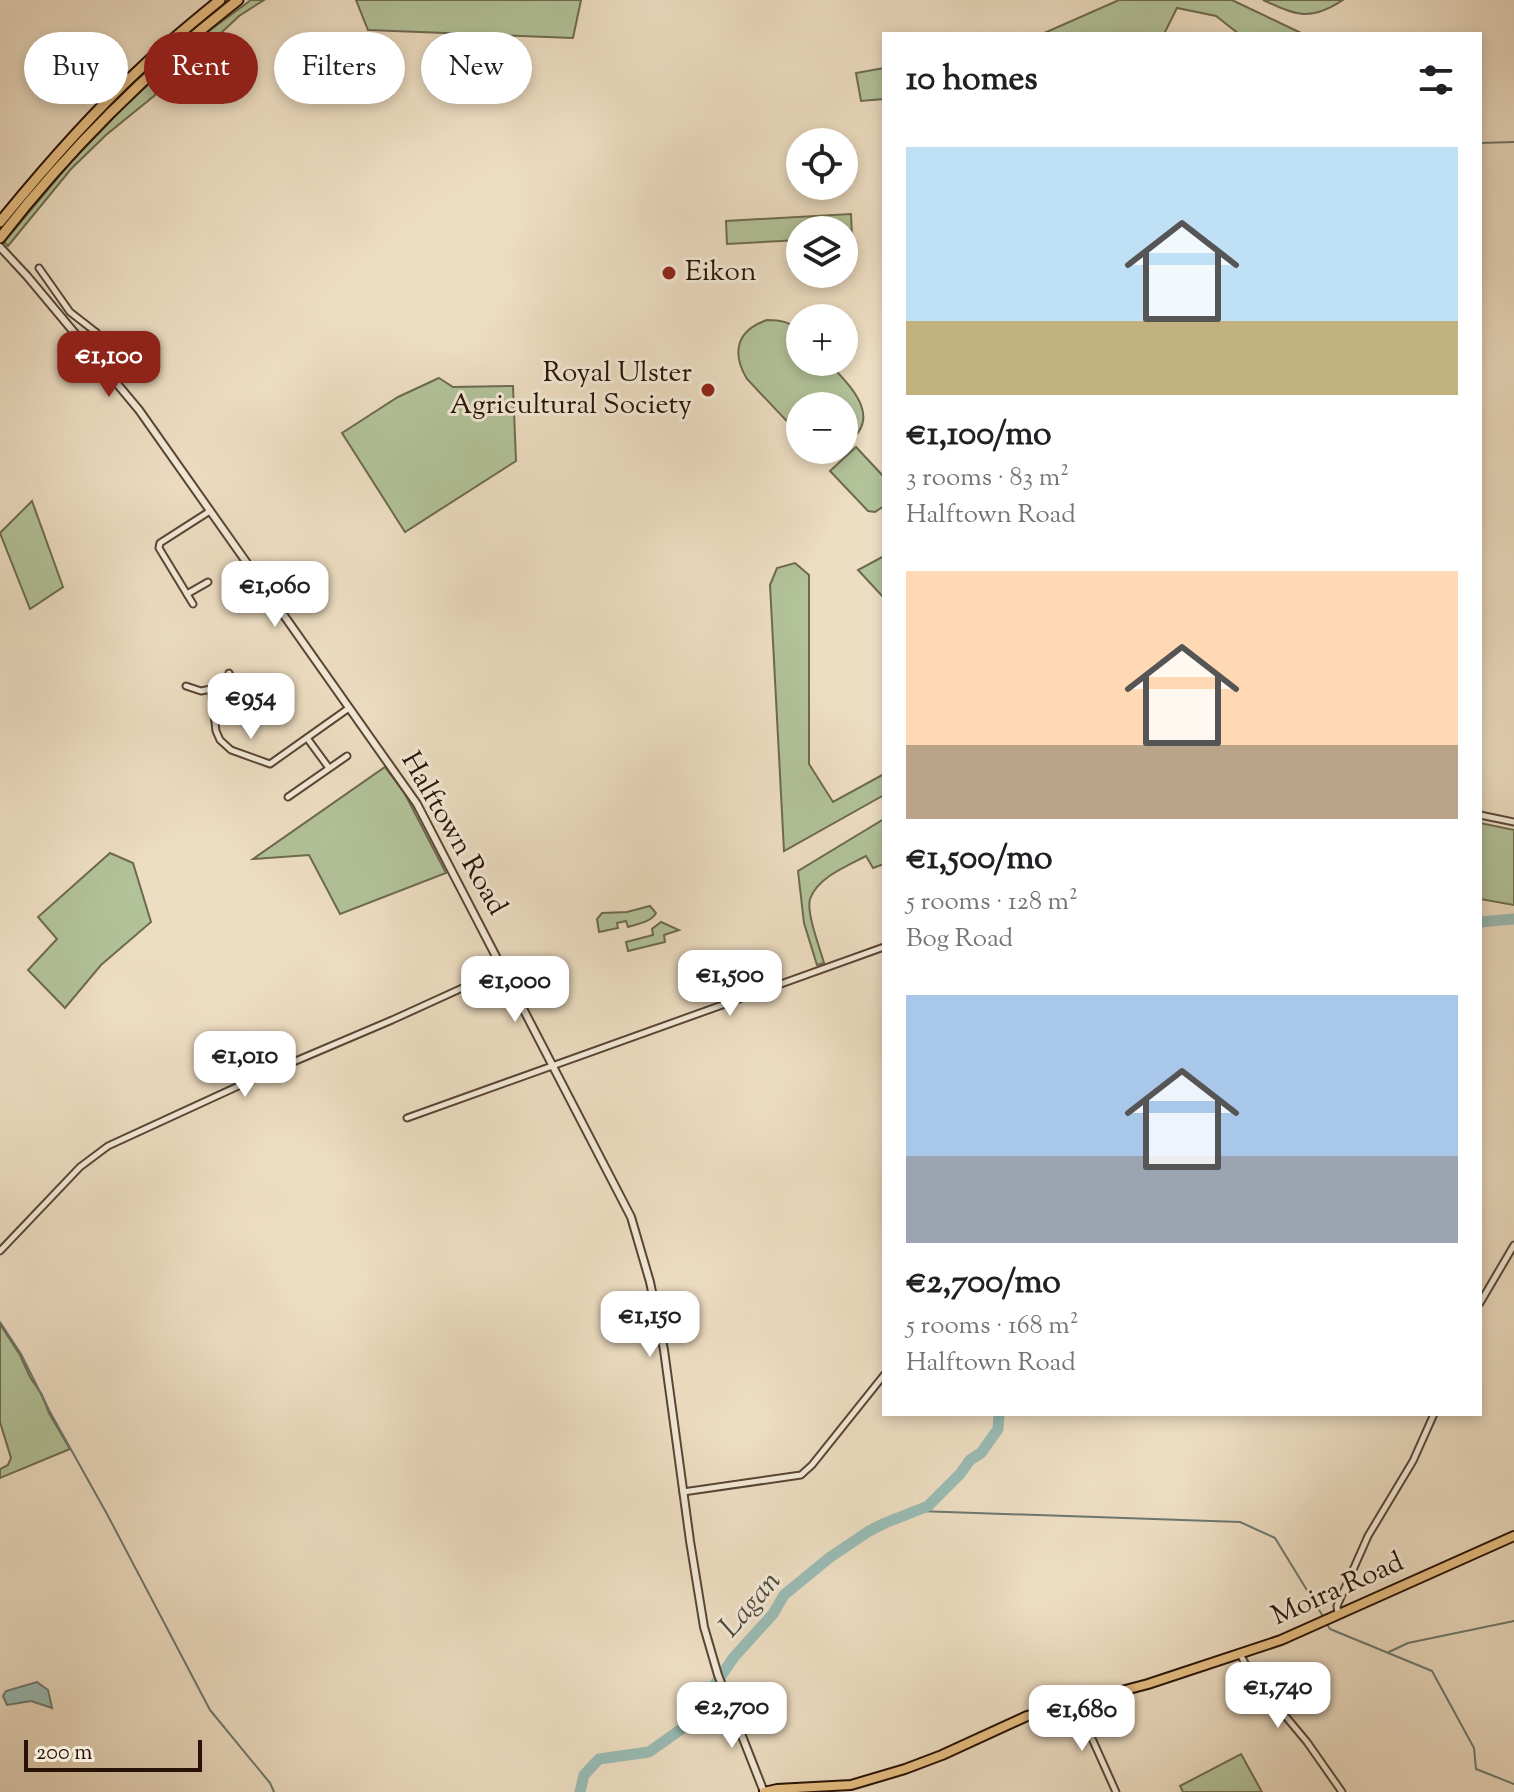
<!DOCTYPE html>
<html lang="en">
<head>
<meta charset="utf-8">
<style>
  body { margin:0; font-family:"Sorts Mill Goudy",serif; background:#f6f6f6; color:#202124; height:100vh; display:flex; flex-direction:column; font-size:30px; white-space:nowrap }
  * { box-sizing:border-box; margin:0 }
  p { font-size:26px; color:#757577 }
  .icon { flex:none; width:44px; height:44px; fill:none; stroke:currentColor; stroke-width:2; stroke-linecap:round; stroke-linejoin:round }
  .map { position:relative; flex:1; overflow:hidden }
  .drawer { position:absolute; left:882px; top:32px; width:600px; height:1384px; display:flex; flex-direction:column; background:#fff; border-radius:0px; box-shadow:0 4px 12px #0003 }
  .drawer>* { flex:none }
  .banner { position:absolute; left:24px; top:32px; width:738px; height:72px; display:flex; gap:16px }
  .buttons { position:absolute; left:786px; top:128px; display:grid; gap:16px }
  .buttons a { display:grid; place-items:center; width:72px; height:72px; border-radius:50%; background:#fff; box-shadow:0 4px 12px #0003; font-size:40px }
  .scale { position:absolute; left:24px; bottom:20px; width:178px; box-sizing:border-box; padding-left:8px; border:4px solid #281206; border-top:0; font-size:22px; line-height:28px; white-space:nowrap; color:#281206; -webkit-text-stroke:6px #f3e9d7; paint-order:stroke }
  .price { position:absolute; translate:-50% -68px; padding:0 18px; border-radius:16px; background:#fff; color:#222; font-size:26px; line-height:52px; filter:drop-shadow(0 2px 4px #0008) }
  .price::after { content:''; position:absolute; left:50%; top:48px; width:24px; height:18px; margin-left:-12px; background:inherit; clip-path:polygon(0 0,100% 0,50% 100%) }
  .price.selected { background:#8f2418; color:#fff }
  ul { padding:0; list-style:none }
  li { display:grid; align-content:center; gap:16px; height:424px; padding:0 24px }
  li span { display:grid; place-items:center; height:248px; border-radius:0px; color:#555 }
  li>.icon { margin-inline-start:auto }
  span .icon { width:144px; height:144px; fill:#fffc; stroke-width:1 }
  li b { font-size:34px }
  h2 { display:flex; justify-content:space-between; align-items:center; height:96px; padding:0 24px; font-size:34px }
  .tag { padding:0 28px; border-radius:36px; background:#fff; box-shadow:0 4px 12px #0003; font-size:28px; line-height:72px }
  .tag.selected { background:#8f2418; color:#fff }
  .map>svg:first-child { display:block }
  .green { fill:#b2c299; stroke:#6d6a50; stroke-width:2 }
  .water { fill:#99bbb4; stroke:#6c776e; stroke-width:2 }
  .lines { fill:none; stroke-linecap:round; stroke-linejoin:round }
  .stream { stroke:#6c776e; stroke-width:2 }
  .river { stroke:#99bbb4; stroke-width:11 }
  .minor-casing { stroke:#594535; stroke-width:9 }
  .tertiary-casing { stroke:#594535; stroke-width:10 }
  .trunk-casing { stroke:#281206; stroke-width:12 }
  .motorway-casing { stroke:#281206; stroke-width:13 }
  .minor { stroke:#f3e9d7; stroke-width:5 }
  .tertiary { stroke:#f3e9d7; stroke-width:6 }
  .trunk { stroke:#e6be81; stroke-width:8 }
  .motorway { stroke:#e6be81; stroke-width:9 }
  .poi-dot { fill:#8f2418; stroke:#f3e9d7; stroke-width:3 }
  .labels { text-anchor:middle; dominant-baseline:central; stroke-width:6; stroke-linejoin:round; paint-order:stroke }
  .poi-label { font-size:28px; fill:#281206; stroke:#f3e9d7; text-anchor:start }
  .street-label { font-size:28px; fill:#281206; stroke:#f3e9d7 }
  .water-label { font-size:30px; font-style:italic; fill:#504d43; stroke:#f3e9d7 }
</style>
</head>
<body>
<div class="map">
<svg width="1514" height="1792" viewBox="0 0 1514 1792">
  <rect width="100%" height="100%" fill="#edddc2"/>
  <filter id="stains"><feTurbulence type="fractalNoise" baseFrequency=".0025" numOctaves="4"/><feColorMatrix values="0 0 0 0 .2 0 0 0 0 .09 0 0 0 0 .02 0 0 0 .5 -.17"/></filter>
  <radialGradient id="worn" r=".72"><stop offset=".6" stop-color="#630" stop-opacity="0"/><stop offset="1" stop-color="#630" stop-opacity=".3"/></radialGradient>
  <g class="green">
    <path d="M 251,0 L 264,0 L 239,16 L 154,96 L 106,135 L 71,169 L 8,246 L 4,242 L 71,162 L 122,109 L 190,45 Z"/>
    <path d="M 356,0 L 581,0 L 573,38 L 368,30 Z"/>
    <path d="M 1119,0 L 1232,0 L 1303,34 L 1239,34 L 1216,16 L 1177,8 L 1164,34 L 1042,34 Z"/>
    <path d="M 1263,0 L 1343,0 C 1310,22 1296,15 1263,0 Z"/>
    <path d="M 884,68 L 884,99 L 861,101 L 856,73 Z"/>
    <path d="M 851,214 L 852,237 L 844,237 L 844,230 L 800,230 L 800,240 L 727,244 L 726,221 Z"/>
    <path d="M 767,320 C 781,320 790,322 800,331 L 800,362 L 828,362 C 850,386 886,419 844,445 L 844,406 L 800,406 L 800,435 L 747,379 C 731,352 737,330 767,320 Z"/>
    <path d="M 439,378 L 453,387 L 513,386 L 516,461 L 405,532 L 342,433 L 398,397 Z"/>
    <path d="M 856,447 L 884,477 L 884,506 L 875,512 L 868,511 L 830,471 Z"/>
    <path d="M 32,501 L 63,587 L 30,609 L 0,533 Z"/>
    <path d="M 884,556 L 884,598 L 858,570 Z"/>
    <path d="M 795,563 L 809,575 L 809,764 L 833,802 L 884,774 L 884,795 L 784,851 L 770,585 L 777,568 Z"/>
    <path d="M 268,683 L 279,687 L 269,715 L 258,711 Z"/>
    <path d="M 385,767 L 405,794 L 446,873 L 340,914 L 309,855 L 253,859 Z"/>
    <path d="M 884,819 L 884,864 L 873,868 L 866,856 C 847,866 818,877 810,899 C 806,913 820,948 824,963 L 817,965 L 804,923 L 798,871 Z"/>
    <path d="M 1480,823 L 1514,830 L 1514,905 L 1480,899 Z"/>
    <path d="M 110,853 L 133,863 L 151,922 L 101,965 L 65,1008 L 28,970 L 57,939 L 38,917 Z"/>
    <path d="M 650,906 L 656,913 C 651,922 638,924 628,927 L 626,921 L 617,923 L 618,928 L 599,932 L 597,919 L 602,913 L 627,912 Z"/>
    <path d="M 661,922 L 679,930 L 664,935 L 665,942 L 628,951 L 626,942 L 653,935 L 652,929 Z"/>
    <path d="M 0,1324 L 20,1355 L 30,1377 L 42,1395 L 49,1413 L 70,1449 L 0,1478 L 0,1469 L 8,1465 L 11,1458 L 0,1422 Z"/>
    <path d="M 1241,1754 L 1262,1792 L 1183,1792 L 1180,1786 Z"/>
  </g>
  <path class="water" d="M 37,1682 L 48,1690 L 52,1708 L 31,1701 L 7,1705 L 3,1696 L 6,1691 Z"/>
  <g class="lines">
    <g class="stream">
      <path d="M 1480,143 L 1514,142"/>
      <path d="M 0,1322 L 21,1354 L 50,1412 L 107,1514 L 210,1710 L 270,1783 L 274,1792"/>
      <path d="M 918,1511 L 1240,1522 L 1275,1538 L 1324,1618"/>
      <path d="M 1327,1624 L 1330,1629 L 1432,1671 L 1474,1748 L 1476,1769 L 1514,1784"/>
      <path d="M 1389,1652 L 1408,1643 L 1514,1621"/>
    </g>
    <g class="river">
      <path d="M 1480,922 L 1514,919"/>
      <path d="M 580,1792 L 584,1775 L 599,1759 L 649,1752 L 687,1725 L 734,1657 L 773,1614 L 784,1595 L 829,1558 L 869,1531 L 885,1523 L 928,1506 L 960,1474 L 970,1460 L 981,1453 L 998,1429 L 999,1414"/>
    </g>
    <defs>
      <g id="minor">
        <path d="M 39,268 L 70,312 L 97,333 L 95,341 L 87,349"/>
        <path d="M 187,594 L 208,582"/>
        <path d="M 193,604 L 159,548 L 160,543 L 210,511"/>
        <path d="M 186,686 L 201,691 L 211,689 L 216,731 L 220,740 L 231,750 L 270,764 L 349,708"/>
        <path d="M 211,689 L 232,687 L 235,685 L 229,673"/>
        <path d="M 307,738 L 329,768"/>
        <path d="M 288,797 L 347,756"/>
        <path d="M 1480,815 L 1514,822"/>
        <path d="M 407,1118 L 884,947"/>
        <path d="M 0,1251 L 80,1167 L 108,1146 L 258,1077 L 392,1020 L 504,969"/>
        <path d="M 1480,1303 L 1514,1245"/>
        <path d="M 683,1492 L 801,1475 L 812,1465 L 884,1375"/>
        <path d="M 1338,1614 L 1337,1606 L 1368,1536 L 1413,1461 L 1434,1414"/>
        <path d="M 1240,1654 L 1252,1676 L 1307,1742 L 1342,1792"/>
        <path d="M 1076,1703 L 1116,1792"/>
      </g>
      <path id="tertiary" d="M 0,247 L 27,276 L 139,410 L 417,804 L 631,1217 L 650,1282 L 664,1350 L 690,1541 L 704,1627 L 718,1675 L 764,1792"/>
      <path id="trunk" d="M 764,1792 L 777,1789 L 851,1785 L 905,1769 L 942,1755 L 1027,1716 L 1148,1684 L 1281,1640 L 1514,1536"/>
      <g id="motorway">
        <path d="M 0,222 C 44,168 90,115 141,68 C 166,44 193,22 220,0"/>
        <path d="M 0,238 C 69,149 149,70 238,0"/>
      </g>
    </defs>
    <use href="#minor" class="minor-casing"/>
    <use href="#tertiary" class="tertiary-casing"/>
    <use href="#trunk" class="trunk-casing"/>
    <use href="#motorway" class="motorway-casing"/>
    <use href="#minor" class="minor"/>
    <use href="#tertiary" class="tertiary"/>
    <use href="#trunk" class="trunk"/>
    <use href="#motorway" class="motorway"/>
  </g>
  <g class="poi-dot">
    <circle cx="669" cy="273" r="8"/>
    <circle cx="708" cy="390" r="8"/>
  </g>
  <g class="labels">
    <g class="poi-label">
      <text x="685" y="273">Eikon</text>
      <text x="692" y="374" text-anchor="end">Royal Ulster<tspan x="692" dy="32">Agricultural Society</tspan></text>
    </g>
    <g class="street-label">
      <text transform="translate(453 834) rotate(60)">Halftown Road</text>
      <text transform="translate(1338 1590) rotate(-24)">Moira Road</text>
    </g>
    <g class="water-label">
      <text transform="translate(751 1605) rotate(-49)">Lagan</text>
    </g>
  </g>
  <rect width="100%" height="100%" filter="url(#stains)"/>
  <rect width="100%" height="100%" fill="url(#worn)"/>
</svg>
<div class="buttons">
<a><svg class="icon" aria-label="locate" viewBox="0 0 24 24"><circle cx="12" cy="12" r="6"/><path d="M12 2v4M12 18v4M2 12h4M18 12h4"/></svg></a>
<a><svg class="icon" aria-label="layers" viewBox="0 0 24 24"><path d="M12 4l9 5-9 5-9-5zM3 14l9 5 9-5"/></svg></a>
<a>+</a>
<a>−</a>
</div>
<div class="scale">200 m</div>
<b class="price selected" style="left:109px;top:399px">€1,100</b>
<b class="price" style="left:275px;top:629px">€1,060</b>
<b class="price" style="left:251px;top:741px">€954</b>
<b class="price" style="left:730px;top:1018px">€1,500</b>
<b class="price" style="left:515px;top:1024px">€1,000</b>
<b class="price" style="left:245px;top:1099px">€1,010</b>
<b class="price" style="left:650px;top:1359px">€1,150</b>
<b class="price" style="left:1278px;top:1730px">€1,740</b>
<b class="price" style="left:732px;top:1750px">€2,700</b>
<b class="price" style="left:1082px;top:1753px">€1,680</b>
<div class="banner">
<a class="tag">Buy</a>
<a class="tag selected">Rent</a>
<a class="tag">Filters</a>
<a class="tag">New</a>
</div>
<section class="drawer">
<h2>10 homes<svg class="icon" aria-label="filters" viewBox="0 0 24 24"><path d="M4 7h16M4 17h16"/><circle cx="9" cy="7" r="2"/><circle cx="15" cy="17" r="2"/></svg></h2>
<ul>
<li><span style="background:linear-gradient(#bfe0f5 70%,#c2b280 0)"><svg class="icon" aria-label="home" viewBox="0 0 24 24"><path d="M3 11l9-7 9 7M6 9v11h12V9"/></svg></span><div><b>€1,100/mo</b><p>3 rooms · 83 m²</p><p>Halftown Road</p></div></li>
<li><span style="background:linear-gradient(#ffd9b3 70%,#b9a48a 0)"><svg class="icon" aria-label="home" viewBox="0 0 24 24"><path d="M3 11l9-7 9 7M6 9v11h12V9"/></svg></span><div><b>€1,500/mo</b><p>5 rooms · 128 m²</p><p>Bog Road</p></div></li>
<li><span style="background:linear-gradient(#a9c7e8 65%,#9aa5b1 0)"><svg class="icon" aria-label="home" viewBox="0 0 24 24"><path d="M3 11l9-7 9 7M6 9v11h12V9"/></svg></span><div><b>€2,700/mo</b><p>5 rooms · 168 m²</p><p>Halftown Road</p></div></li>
</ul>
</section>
</div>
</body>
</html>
